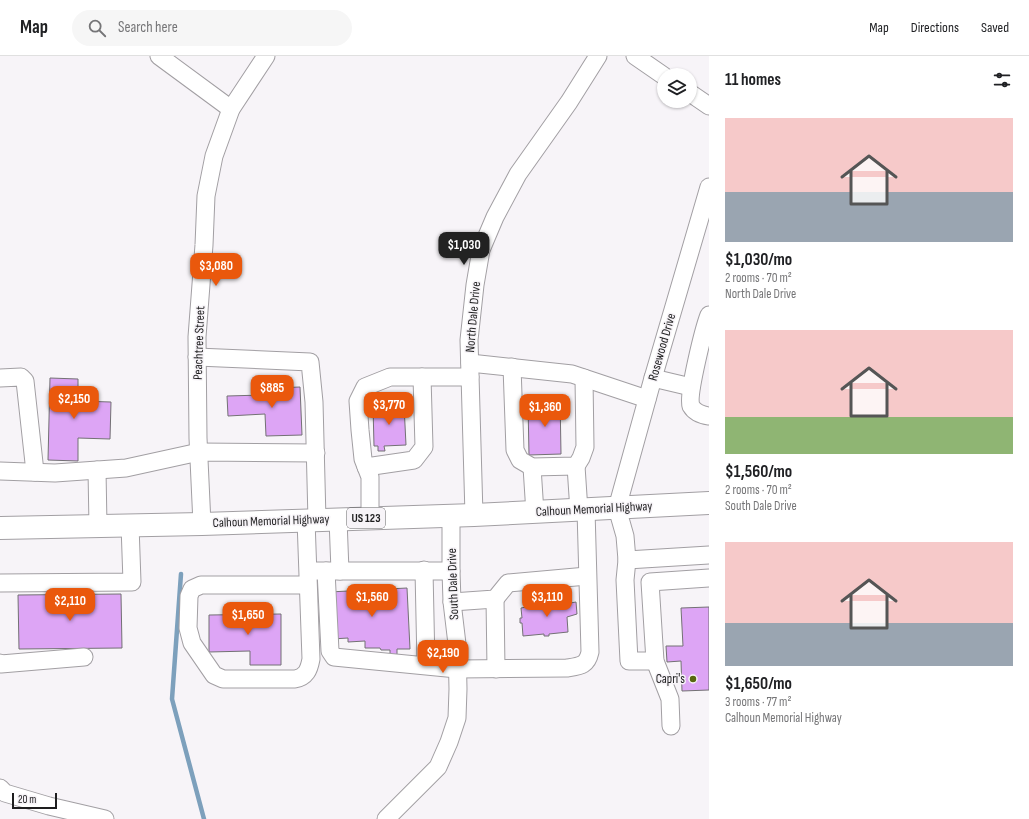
<!DOCTYPE html>
<html lang="en">
<head>
<meta charset="utf-8">
<style>
  body { margin:0; font-family:"Sofia Sans Condensed",sans-serif; background:#f6f6f6; color:#202124; height:100vh; display:flex; flex-direction:column; font-size:15px; white-space:nowrap }
  * { box-sizing:border-box; margin:0 }
  p { font-size:13px; color:#757577 }
  .icon { flex:none; width:22px; height:22px; fill:none; stroke:currentColor; stroke-width:2; stroke-linecap:round; stroke-linejoin:round }
  .map { position:relative; flex:1; overflow:hidden }
  .details { display:flex; flex-direction:column; background:#fff; width:320px }
  .details>* { flex:none }
  .buttons { position:absolute; left:657px; top:12px; display:grid; gap:8px }
  .buttons a { display:grid; place-items:center; width:40px; height:40px; border-radius:50%; background:#fff; box-shadow:0 1px 3px #0004; font-size:20px }
  .scale { position:absolute; left:12px; bottom:10px; width:45px; box-sizing:border-box; padding-left:4px; border:2px solid #1e1e1f; border-top:0; font-size:11px; line-height:14px; white-space:nowrap; color:#1e1e1f; -webkit-text-stroke:3px #f7f4f8; paint-order:stroke }
  .price { position:absolute; translate:-50% -34px; padding:0 9px; border-radius:8px; background:#ea580c; color:#fff; font-size:13px; line-height:26px; filter:drop-shadow(0 1px 2px #0008) }
  .price::after { content:''; position:absolute; left:50%; top:24px; width:12px; height:9px; margin-left:-6px; background:inherit; clip-path:polygon(0 0,100% 0,50% 100%) }
  .price.current { background:#222; color:#fff }
  ul { padding:0; list-style:none }
  li { display:grid; align-content:center; gap:8px; height:212px; padding:0 16px }
  li span { display:grid; place-items:center; height:124px; border-radius:0px; color:#555 }
  li>.icon { margin-inline-start:auto }
  span .icon { width:72px; height:72px; fill:#fffc; stroke-width:1 }
  li b { font-size:17px }
  h2 { display:flex; justify-content:space-between; align-items:center; height:48px; padding:0 16px; font-size:17px }
  header { display:flex; align-items:center; gap:24px; box-sizing:border-box; height:56px; padding:0 20px; background:#fff; border-bottom:1px solid #e0e0e0 }
  header strong { font-size:19px }
  nav { display:flex; gap:22px; margin-inline-start:auto; font-size:14px }
  .search { width:280px; height:36px; background:#f6f6f6; display:flex; align-items:center; gap:10px; box-sizing:border-box; padding:0 14px; border-radius:22px; color:#757577; font-size:15px }
  main { display:flex; flex:1; min-height:0 }
  .map>svg:first-child { display:block }
  .lines { fill:none; stroke-linecap:round; stroke-linejoin:round }
  .stream { stroke:#7da0bc; stroke-width:4.5 }
  .building { fill:#dda5f5; stroke:#737174 }
  .minor-casing { stroke:#a29fa3; stroke-width:19 }
  .highway-casing { stroke:#a29fa3; stroke-width:24 }
  .minor { stroke:#fff; stroke-width:17 }
  .highway { stroke:#fff; stroke-width:22 }
  .poi-dot { fill:#58670f; stroke:#f7f4f8; stroke-width:1.5 }
  .labels { text-anchor:middle; dominant-baseline:central; stroke-width:3; stroke-linejoin:round; paint-order:stroke }
  .shield { fill:#f7f4f8; stroke:#5f5e60; stroke-width:1 }
  .shield-label { font-size:12px; font-weight:bold; fill:#1e1e1f }
  .street-label { font-size:13px; fill:#1e1e1f; stroke:#f7f4f8 }
  .poi-label { font-size:13px; fill:#1e1e1f; stroke:#f7f4f8; text-anchor:end }
</style>
</head>
<body>
<header>
<strong>Map</strong>
<div class="search"><svg class="icon" aria-label="search" viewBox="0 0 24 24"><circle cx="10" cy="10" r="6"/><path d="M15 15l6 6"/></svg>Search here</div>
<nav><a>Map</a><a>Directions</a><a>Saved</a></nav>
</header>
<main>
<div class="map">
<svg width="709" height="763" viewBox="0 0 709 763">
  <rect width="100%" height="100%" fill="#f7f4f8"/>
  <g class="lines">
    <path class="stream" d="M 181,518 L 172,643 L 204,763"/>
  </g>
  <g class="building">
    <path d="M 50,322 L 78,323 L 78,345 L 111,346 L 110,383 L 78,382 L 78,405 L 48,404 Z"/>
    <path d="M 262,326 L 275,326 L 275,332 L 300,331 L 302,379 L 266,380 L 265,358 L 228,360 L 227,340 L 263,339 Z"/>
    <path d="M 546,341 L 560,341 L 561,398 L 529,399 L 528,348 L 546,348 Z"/>
    <path d="M 404,349 L 406,389 L 384,390 L 385,395 L 378,395 L 378,390 L 374,390 L 373,350 Z"/>
    <path d="M 407,532 L 410,593 L 397,593 L 397,599 L 390,599 L 390,594 L 381,594 L 380,592 L 365,592 L 365,585 L 348,586 L 348,582 L 332,583 L 329,536 Z"/>
    <path d="M 121,538 L 122,592 L 19,593 L 18,539 Z"/>
    <path d="M 540,544 L 548,544 L 548,548 L 559,547 L 559,549 L 576,546 L 577,558 L 567,561 L 568,576 L 549,578 L 549,580 L 544,580 L 544,578 L 523,580 L 522,567 L 520,567 L 520,562 L 522,562 L 521,552 L 541,548 Z"/>
    <path d="M 709,551 L 709,634 L 682,635 L 681,605 L 667,606 L 666,590 L 683,590 L 681,552 Z"/>
    <path d="M 281,558 L 281,609 L 250,609 L 250,595 L 209,596 L 209,559 Z"/>
  </g>
  <g class="lines">
    <defs>
      <g id="minor">
        <path d="M 159,0 L 231,53"/>
        <path d="M 635,0 L 664,20"/>
        <path d="M 690,37 L 709,50"/>
        <path d="M 709,259 C 704,272 687,339 691,350 C 695,357 702,359 709,360"/>
        <path d="M 197,301 L 310,306 L 314,346 L 317,464"/>
        <path d="M 470,307 L 572,318 L 647,343"/>
        <path d="M 512,311 L 515,394 L 520,404 L 532,411 L 576,410 L 581,402 L 585,391 L 584,322"/>
        <path d="M 0,322 L 21,321 L 25,325 L 35,416"/>
        <path d="M 653,322 L 691,331"/>
        <path d="M 576,410 L 579,455"/>
        <path d="M 366,411 L 414,404 L 424,391 L 422,321"/>
        <path d="M 532,411 L 535,457"/>
        <path d="M 97,414 L 98,470"/>
        <path d="M 0,415 L 55,417 L 126,412 L 199,396 L 316,397"/>
        <path d="M 474,459 L 469,284 L 475,229 L 481,194 L 495,161 L 518,118 L 569,46 L 598,0"/>
        <path d="M 370,462 L 370,421 L 363,403 L 360,374 L 358,345 L 365,331 L 390,321 L 470,321"/>
        <path d="M 338,463 L 340,515"/>
        <path d="M 306,464 L 311,603 C 309,614 306,621 295,623 L 223,623 L 214,619 L 192,587 L 188,572 L 189,540 L 192,533 L 201,529 L 308,529"/>
        <path d="M 202,468 L 198,382 L 197,281 L 204,189 L 206,140 L 214,100 L 231,53 L 266,0"/>
        <path d="M 627,504 L 709,499"/>
        <path d="M 424,514 L 426,609"/>
        <path d="M 314,515 L 451,515"/>
        <path d="M 326,515 L 330,595 L 334,601 L 457,613 L 567,612 C 580,610 587,610 590,596 L 586,454"/>
        <path d="M 0,527 L 132,526 L 130,469"/>
        <path d="M 495,543 L 496,613"/>
        <path d="M 452,546 L 495,543 L 508,527 L 587,520"/>
        <path d="M 655,605 L 629,605 L 625,524 L 627,504 L 625,480 L 617,452 L 653,322 L 709,131"/>
        <path d="M 0,607 L 1,608 L 84,601"/>
        <path d="M 671,670 L 670,643 L 655,605 L 650,526 L 709,522"/>
        <path d="M 0,732 L 5,737 L 49,750 L 105,763"/>
        <path d="M 386,763 L 438,711 L 449,686 L 457,662 L 458,633 L 457,588 L 452,546 L 451,515 L 451,460"/>
      </g>
      <path id="highway" d="M 0,472 L 202,468 L 474,459 L 709,447"/>
    </defs>
    <use href="#minor" class="minor-casing"/>
    <use href="#highway" class="highway-casing"/>
    <use href="#minor" class="minor"/>
    <use href="#highway" class="highway"/>
  </g>
  <circle class="poi-dot" cx="693" cy="623" r="4"/>
  <g class="labels">
    <rect class="shield" x="347" y="452" width="38" height="20" rx="3"/>
    <g class="shield-label">
      <text x="366" y="462">US 123</text>
    </g>
    <g class="street-label">
      <text transform="translate(473 261) rotate(-85)">North Dale Drive</text>
      <text transform="translate(199 287) rotate(-88)">Peachtree Street</text>
      <text transform="translate(662 291) rotate(-74)">Rosewood Drive</text>
      <text transform="translate(594 453) rotate(-3)">Calhoun Memorial Highway</text>
      <text transform="translate(271 465) rotate(-2)">Calhoun Memorial Highway</text>
      <text transform="translate(453 528) rotate(-92)">South Dale Drive</text>
    </g>
    <g class="poi-label">
      <text x="685" y="623">Capri's</text>
    </g>
  </g>
</svg>
<div class="buttons">
<a><svg class="icon" aria-label="layers" viewBox="0 0 24 24"><path d="M12 4l9 5-9 5-9-5zM3 14l9 5 9-5"/></svg></a>
</div>
<div class="scale">20 m</div>
<b class="price current" style="left:464px;top:210px">$1,030</b>
<b class="price" style="left:216px;top:231px">$3,080</b>
<b class="price" style="left:272px;top:353px">$885</b>
<b class="price" style="left:74px;top:364px">$2,150</b>
<b class="price" style="left:389px;top:370px">$3,770</b>
<b class="price" style="left:545px;top:372px">$1,360</b>
<b class="price" style="left:372px;top:562px">$1,560</b>
<b class="price" style="left:547px;top:562px">$3,110</b>
<b class="price" style="left:70px;top:566px">$2,110</b>
<b class="price" style="left:248px;top:580px">$1,650</b>
<b class="price" style="left:443px;top:618px">$2,190</b>
</div>
<section class="details">
<h2>11 homes<svg class="icon" aria-label="filters" viewBox="0 0 24 24"><path d="M4 7h16M4 17h16"/><circle cx="9" cy="7" r="2"/><circle cx="15" cy="17" r="2"/></svg></h2>
<ul>
<li><span style="background:linear-gradient(#f6c9c9 60%,#9aa5b1 0)"><svg class="icon" aria-label="home" viewBox="0 0 24 24"><path d="M3 11l9-7 9 7M6 9v11h12V9"/></svg></span><div><b>$1,030/mo</b><p>2 rooms · 70 m²</p><p>North Dale Drive</p></div></li>
<li><span style="background:linear-gradient(#f6c9c9 70%,#8fb573 0)"><svg class="icon" aria-label="home" viewBox="0 0 24 24"><path d="M3 11l9-7 9 7M6 9v11h12V9"/></svg></span><div><b>$1,560/mo</b><p>2 rooms · 70 m²</p><p>South Dale Drive</p></div></li>
<li><span style="background:linear-gradient(#f6c9c9 65%,#9aa5b1 0)"><svg class="icon" aria-label="home" viewBox="0 0 24 24"><path d="M3 11l9-7 9 7M6 9v11h12V9"/></svg></span><div><b>$1,650/mo</b><p>3 rooms · 77 m²</p><p>Calhoun Memorial Highway</p></div></li>
</ul>
</section>
</main>
</body>
</html>
